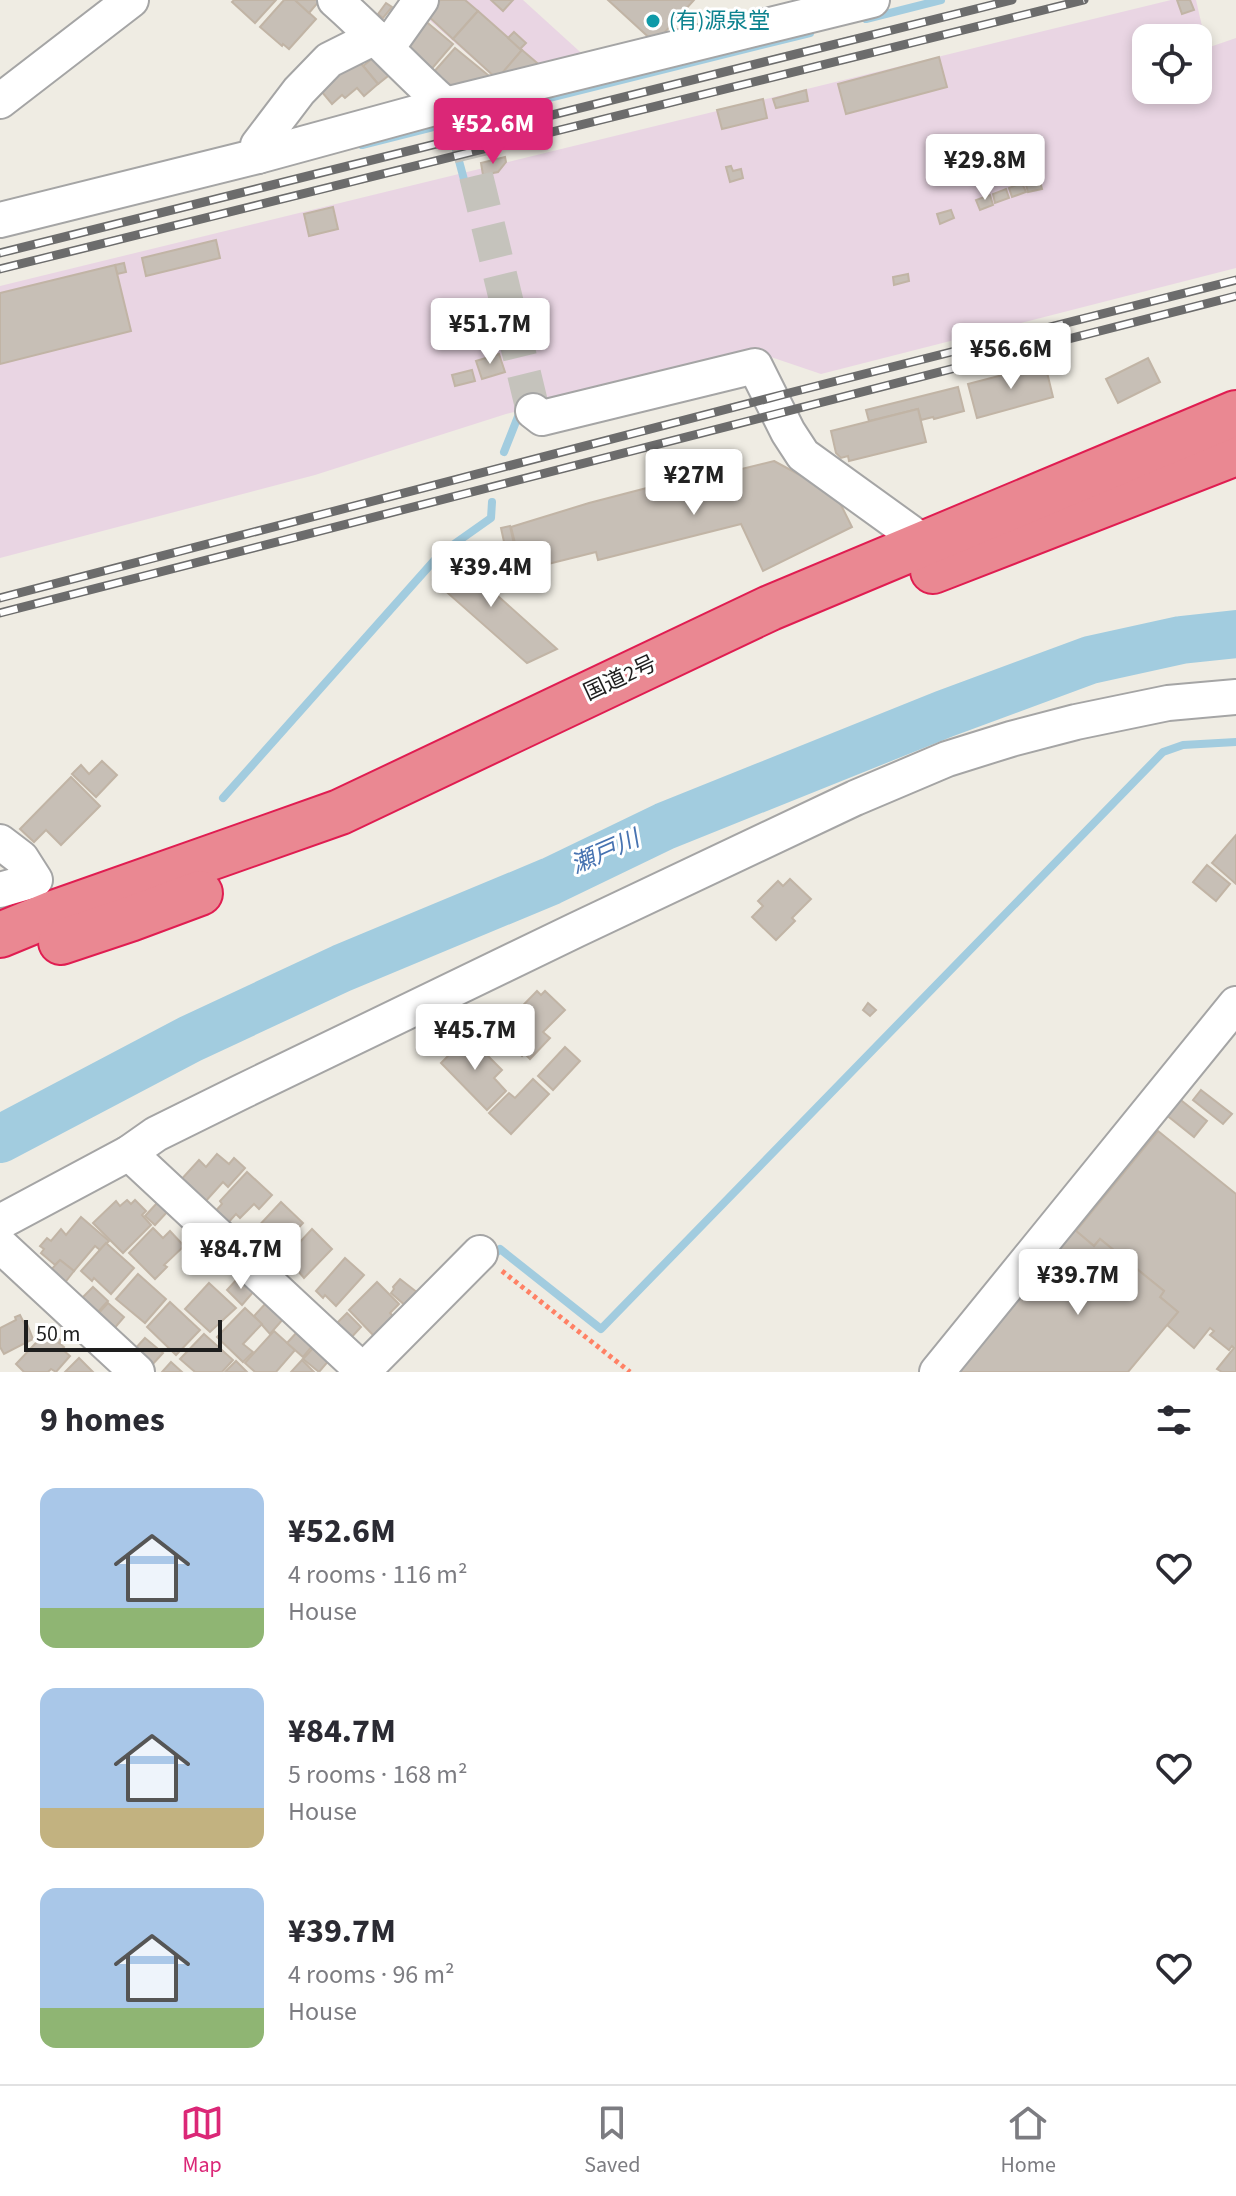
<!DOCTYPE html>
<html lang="en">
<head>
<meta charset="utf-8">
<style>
  body { margin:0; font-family:"Source Sans 3","Noto Sans JP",sans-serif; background:#f2f2f3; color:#2b2b33; height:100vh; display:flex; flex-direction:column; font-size:30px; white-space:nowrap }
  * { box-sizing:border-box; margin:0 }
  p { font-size:26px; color:#7c7c81 }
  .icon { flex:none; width:44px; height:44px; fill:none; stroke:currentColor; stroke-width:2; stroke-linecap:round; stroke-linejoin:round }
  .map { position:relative; height:1372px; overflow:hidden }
  .panel { display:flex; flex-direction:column; background:#fff; flex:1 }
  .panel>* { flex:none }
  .fabs { position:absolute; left:1132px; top:24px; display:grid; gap:16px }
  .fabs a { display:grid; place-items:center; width:80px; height:80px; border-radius:16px; background:#fff; box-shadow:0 4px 12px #0003; font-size:40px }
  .scale { position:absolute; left:24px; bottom:20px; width:198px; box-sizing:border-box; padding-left:8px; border:4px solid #1e1e1e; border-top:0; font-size:22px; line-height:28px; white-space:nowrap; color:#1e1e1e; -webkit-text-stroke:6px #fff; paint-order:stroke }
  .price { position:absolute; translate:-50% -68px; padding:0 18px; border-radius:8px; background:#fff; color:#222; font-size:26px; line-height:52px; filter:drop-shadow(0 2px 4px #0008) }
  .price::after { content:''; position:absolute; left:50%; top:48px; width:24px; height:18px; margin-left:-12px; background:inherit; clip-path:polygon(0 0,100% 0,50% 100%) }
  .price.on { background:#db2777; color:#fff }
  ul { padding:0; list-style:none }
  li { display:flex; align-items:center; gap:24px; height:200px; padding:0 40px }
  li span { display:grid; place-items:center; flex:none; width:224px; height:160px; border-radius:16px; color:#555 }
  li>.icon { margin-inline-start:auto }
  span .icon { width:96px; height:96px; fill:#fffc; stroke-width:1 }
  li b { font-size:34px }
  h2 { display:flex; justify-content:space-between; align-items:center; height:96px; padding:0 40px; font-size:34px }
  .tab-bar { display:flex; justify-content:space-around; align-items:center; height:112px; border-top:2px solid #e1e1e2; background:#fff; font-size:22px; color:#7c7c81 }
  .tab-bar a { display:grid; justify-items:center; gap:4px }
  .tab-bar .on { color:#db2777 }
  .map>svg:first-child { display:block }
  .industrial { fill:#e9d5e3; fill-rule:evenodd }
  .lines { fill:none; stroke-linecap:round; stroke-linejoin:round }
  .stream { stroke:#a2ccdf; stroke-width:8 }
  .river { stroke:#a2ccdf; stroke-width:48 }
  .building { fill:#c7bfb6; stroke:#c1b4a5; stroke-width:2 }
  .minor-tunnel { stroke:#c5c3bc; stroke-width:34; stroke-dasharray:34 17; stroke-linecap:butt }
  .minor-casing { stroke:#a5a5a5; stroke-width:38 }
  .highway-casing { stroke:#e01d51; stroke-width:48 }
  .path { stroke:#ff8165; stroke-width:5; stroke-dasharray:4 4; stroke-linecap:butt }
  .minor { stroke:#fff; stroke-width:34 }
  .highway { stroke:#ea8892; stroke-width:44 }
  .rail-casing { stroke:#6c6c6c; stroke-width:9 }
  .rail { stroke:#fff; stroke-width:6; stroke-dasharray:18; stroke-linecap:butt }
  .culture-dot { fill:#0f9aa8; stroke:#fff; stroke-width:3 }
  .labels { text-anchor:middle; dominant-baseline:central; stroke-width:6; stroke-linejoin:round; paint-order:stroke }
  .culture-label { font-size:22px; fill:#0d838f; stroke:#fff; text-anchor:start }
  .street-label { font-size:22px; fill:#1e1e1e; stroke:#fff }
  .water-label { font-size:24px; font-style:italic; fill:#4773b1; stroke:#fff }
</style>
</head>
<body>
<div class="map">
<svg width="1236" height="1372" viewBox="0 0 1236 1372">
  <rect width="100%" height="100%" fill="#efece3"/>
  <g class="industrial">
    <path d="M 427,0 L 523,0 L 589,60 L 498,81 L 419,11 Z"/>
    <path d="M 1171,0 L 1196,0 L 1207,48 L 1236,38 L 1236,268 L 821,374 L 759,353 L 506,414 L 315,475 L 0,558 L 0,286 ZM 1146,38 L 1198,38 L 1198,90 L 1146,90 Z"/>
  </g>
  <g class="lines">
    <g class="stream">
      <path d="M 866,19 L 941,0"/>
      <path d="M 470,118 L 810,33"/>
      <path d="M 451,131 L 466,187"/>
      <path d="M 362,145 L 449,123"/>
      <path d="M 504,452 L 521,409"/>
      <path d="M 223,798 L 440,554 L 491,518 L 492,502"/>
      <path d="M 489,1260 L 500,1249 L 601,1329 L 1163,752 L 1183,745 L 1236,742"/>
    </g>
    <path class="river" d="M 0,1139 L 190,1039 L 342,968 L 551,881 L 665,826 L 944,714 L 1090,660 L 1181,640 L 1236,634"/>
  </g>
  <g class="building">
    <path d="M 234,0 L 276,0 L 255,23 L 232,2 Z"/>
    <path d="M 284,0 L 295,0 L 316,19 L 289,49 L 283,44 L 282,46 L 260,27 Z"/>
    <path d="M 295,0 L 320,0 L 309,13 Z"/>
    <path d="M 440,0 L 465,0 L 478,11 L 453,39 L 427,15 Z"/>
    <path d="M 491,0 L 513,0 L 503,11 Z"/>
    <path d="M 608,0 L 694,0 L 655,43 Z"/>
    <path d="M 1177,0 L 1190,0 L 1194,10 L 1182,14 Z"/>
    <path d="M 386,3 L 392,7 L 383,18 L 378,14 Z"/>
    <path d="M 478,11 L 522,50 L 497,79 L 453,39 Z"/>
    <path d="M 423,19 L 453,44 L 429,72 L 403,43 Z"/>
    <path d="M 514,32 L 526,43 L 520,49 L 508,38 Z"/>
    <path d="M 455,48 L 494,80 L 452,91 L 432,74 Z"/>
    <path d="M 522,50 L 543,68 L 497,79 Z"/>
    <path d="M 378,54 L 393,72 L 378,84 L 363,66 Z"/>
    <path d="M 354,55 L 378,84 L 364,96 L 357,88 L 345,98 L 342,95 L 332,104 L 316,85 Z"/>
    <path d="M 939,57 L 947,87 L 846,114 L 838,84 Z"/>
    <path d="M 806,90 L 808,101 L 776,108 L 773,99 Z"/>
    <path d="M 763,99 L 767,118 L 722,129 L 717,110 Z"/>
    <path d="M 505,157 L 506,162 L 498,172 L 483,175 L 481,163 Z"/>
    <path d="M 731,166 L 733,171 L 741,169 L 743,178 L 730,182 L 726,167 Z"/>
    <path d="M 1039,178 L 1042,189 L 1028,192 L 1025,182 Z"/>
    <path d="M 1022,183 L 1026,192 L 1012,197 L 1009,188 Z"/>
    <path d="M 1006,189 L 1009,198 L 995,203 L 993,194 Z"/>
    <path d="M 990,195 L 993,205 L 980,210 L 976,200 Z"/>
    <path d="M 333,207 L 338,229 L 309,236 L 304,214 Z"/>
    <path d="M 951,210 L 954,218 L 940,224 L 937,214 Z"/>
    <path d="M 216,240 L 220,258 L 146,276 L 142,258 Z"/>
    <path d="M 124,263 L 126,272 L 117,274 L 115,265 Z"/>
    <path d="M 115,265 L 131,331 L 0,364 L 0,293 Z"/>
    <path d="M 908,274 L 909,281 L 894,285 L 893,277 Z"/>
    <path d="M 499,354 L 505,372 L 482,379 L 476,361 Z"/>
    <path d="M 1148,358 L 1160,382 L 1118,403 L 1106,379 Z"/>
    <path d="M 1056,361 L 1059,368 L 1047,371 L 1045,364 Z"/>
    <path d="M 1045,364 L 1053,397 L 977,418 L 968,384 Z"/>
    <path d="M 472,370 L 475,381 L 455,386 L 452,375 Z"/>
    <path d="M 958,387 L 964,411 L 934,419 L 933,417 L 921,420 L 918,409 L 869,421 L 866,410 Z"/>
    <path d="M 918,409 L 926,442 L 849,461 L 848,456 L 841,458 L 836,453 L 831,431 Z"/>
    <path d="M 774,461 L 831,492 L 834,491 L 852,527 L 763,571 L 741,524 L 598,560 L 596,552 L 544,565 L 542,553 L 519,559 L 511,527 L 589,503 L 716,470 L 717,475 Z"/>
    <path d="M 510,526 L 515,549 L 506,551 L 501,528 Z"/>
    <path d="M 473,553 L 479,579 L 557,649 L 527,663 L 433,580 L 453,558 Z"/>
    <path d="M 102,761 L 117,775 L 96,797 L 72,774 L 81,765 L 89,774 Z"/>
    <path d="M 71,777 L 100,806 L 61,845 L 46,830 L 34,842 L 20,829 Z"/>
    <path d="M 1236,835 L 1236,884 L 1212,863 Z"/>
    <path d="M 1207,865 L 1230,884 L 1216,901 L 1193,882 Z"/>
    <path d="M 790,879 L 811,899 L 792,918 L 795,921 L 776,940 L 752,917 L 763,906 L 758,901 L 778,881 L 783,886 Z"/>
    <path d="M 537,991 L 541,995 L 545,991 L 565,1010 L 543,1032 L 550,1038 L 530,1059 L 524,1053 L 522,1056 L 497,1032 Z"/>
    <path d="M 868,1003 L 876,1010 L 870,1016 L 863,1010 Z"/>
    <path d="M 468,1036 L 502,1070 L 494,1078 L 506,1091 L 487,1110 L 441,1063 Z"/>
    <path d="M 565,1047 L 580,1061 L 553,1090 L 538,1076 Z"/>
    <path d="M 533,1079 L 549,1094 L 511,1134 L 489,1113 L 509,1093 L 515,1098 Z"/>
    <path d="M 1201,1090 L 1232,1114 L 1223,1124 L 1193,1100 Z"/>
    <path d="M 1177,1097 L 1207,1121 L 1194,1137 L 1164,1113 Z"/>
    <path d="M 1158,1131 L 1236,1194 L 1236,1372 L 1222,1372 L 1217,1369 L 1234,1348 L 1232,1346 L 1229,1350 L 1210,1335 L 1214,1331 L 1210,1328 L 1194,1348 L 1167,1325 L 1178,1312 L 1160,1297 L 1164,1291 L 1100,1239 L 1094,1246 L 1076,1231 Z"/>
    <path d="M 217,1154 L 229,1164 L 234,1158 L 245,1168 L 228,1187 L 223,1182 L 204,1203 L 179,1182 L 199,1160 L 206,1167 Z"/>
    <path d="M 247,1172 L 272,1195 L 259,1209 L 254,1204 L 240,1218 L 236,1214 L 226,1225 L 213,1214 L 222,1204 L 220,1201 Z"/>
    <path d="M 127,1200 L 131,1204 L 135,1200 L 146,1211 L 142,1215 L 151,1225 L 123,1253 L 93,1223 L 116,1201 L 120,1206 Z"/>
    <path d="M 158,1202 L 168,1211 L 155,1225 L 145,1216 Z"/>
    <path d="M 281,1202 L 303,1223 L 277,1250 L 255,1230 Z"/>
    <path d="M 81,1217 L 109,1241 L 100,1250 L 95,1246 L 74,1271 L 60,1260 L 55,1265 L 41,1253 L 44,1249 L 40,1246 L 47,1238 L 51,1241 L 61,1229 L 66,1235 Z"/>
    <path d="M 153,1228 L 163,1238 L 170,1231 L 184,1246 L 164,1265 L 167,1267 L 155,1279 L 129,1253 Z"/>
    <path d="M 312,1229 L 332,1249 L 304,1278 L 286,1257 Z"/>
    <path d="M 1075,1230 L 1094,1246 L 1100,1239 L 1164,1291 L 1160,1297 L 1178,1312 L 1128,1372 L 962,1372 L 960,1370 Z"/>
    <path d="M 198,1240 L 214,1253 L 203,1266 L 187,1253 Z"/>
    <path d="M 106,1243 L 134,1268 L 111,1294 L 94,1278 L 92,1281 L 81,1271 Z"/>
    <path d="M 267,1245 L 281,1258 L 271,1269 L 257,1255 Z"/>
    <path d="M 345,1258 L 364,1275 L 336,1306 L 325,1295 L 323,1298 L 316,1291 Z"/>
    <path d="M 60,1260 L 74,1271 L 63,1285 L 49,1272 Z"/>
    <path d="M 138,1274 L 166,1299 L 145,1323 L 116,1299 Z"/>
    <path d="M 239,1277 L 254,1291 L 242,1305 L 227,1290 Z"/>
    <path d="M 400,1279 L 418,1293 L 406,1306 L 391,1293 L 394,1289 L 393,1287 Z"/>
    <path d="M 377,1282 L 399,1304 L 390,1313 L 394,1317 L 374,1336 L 349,1310 Z"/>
    <path d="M 209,1283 L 236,1308 L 210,1332 L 185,1309 Z"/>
    <path d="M 93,1287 L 108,1301 L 95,1315 L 80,1300 Z"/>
    <path d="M 170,1302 L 200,1330 L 176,1355 L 147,1327 Z"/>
    <path d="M 267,1302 L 284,1318 L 270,1334 L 254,1316 Z"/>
    <path d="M 108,1303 L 124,1317 L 112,1331 L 96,1316 Z"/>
    <path d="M 245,1308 L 262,1324 L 243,1344 L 253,1352 L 243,1362 L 217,1337 Z"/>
    <path d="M 347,1313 L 361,1327 L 348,1341 L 334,1326 Z"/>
    <path d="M 20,1315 L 25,1325 L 27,1324 L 33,1339 L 4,1354 L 0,1347 L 0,1328 L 16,1320 L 15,1317 Z"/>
    <path d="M 49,1329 L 61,1341 L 59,1343 L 64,1347 L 62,1349 L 70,1356 L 56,1372 L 51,1369 L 48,1372 L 24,1372 L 16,1364 Z"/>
    <path d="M 274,1331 L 295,1350 L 276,1372 L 255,1372 L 245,1363 Z"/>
    <path d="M 298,1331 L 313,1345 L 303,1357 L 287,1343 Z"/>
    <path d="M 204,1334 L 233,1360 L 222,1372 L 195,1372 L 180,1359 Z"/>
    <path d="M 145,1338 L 163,1353 L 150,1367 L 133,1351 Z"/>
    <path d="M 315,1346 L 330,1359 L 319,1372 L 303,1359 Z"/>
    <path d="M 79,1358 L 93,1372 L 65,1372 Z"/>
    <path d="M 302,1360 L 314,1372 L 291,1372 Z"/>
    <path d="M 236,1361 L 247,1372 L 225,1372 Z"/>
    <path d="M 171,1362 L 182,1372 L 162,1372 Z"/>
  </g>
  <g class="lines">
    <path class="minor-tunnel" d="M 464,126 L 533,411"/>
    <defs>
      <g id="minor">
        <path d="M 335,0 C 368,29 398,61 430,91 C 442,103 456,111 464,126"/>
        <path d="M 387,48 L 421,0"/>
        <path d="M 0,101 L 131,0"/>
        <path d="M 258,156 L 258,145 L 299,91 L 329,60 L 375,37"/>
        <path d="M 0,220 L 258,156 L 445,105 L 872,0"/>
        <path d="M 533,411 L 542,418 L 755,366 L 788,432 L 803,455 L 925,543"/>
        <path d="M 0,842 L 21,858 L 35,880 L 0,890"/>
        <path d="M 129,1153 L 363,1371"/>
        <path d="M 0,1222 L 129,1153 L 156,1134 L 241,1092 L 576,930 L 855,798 L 947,759 L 1011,739 L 1076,722 L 1168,703 L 1236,697"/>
        <path d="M 0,1245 L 137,1372"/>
        <path d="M 362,1372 L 480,1253"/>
        <path d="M 937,1372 L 1236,1004"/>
      </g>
      <g id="highway">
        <path d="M 933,571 L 1236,453"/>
        <path d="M 0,935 L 51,914 L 340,812 L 770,608 L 1236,413"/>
        <path d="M 61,942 L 130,919 L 200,893"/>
      </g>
    </defs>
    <use href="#minor" class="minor-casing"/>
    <use href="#highway" class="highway-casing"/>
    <path class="path" d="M 502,1271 L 630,1372"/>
    <use href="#minor" class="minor"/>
    <use href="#highway" class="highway"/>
    <defs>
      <g id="rail">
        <path d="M 0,253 L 1012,0"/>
        <path d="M 0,269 L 1084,0"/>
        <path d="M 0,598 L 785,394 L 1236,280"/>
        <path d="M 0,613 L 1236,296"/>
      </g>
    </defs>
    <use href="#rail" class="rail-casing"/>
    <use href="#rail" class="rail"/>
  </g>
  <circle class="culture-dot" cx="653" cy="21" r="8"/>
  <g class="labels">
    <g class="culture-label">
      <text x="669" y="21">(有)源泉堂</text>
    </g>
    <g class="street-label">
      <text transform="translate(620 678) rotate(-25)">国道2号</text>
    </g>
    <g class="water-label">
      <text transform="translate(605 852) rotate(-24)">瀬戸川</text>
    </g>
  </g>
</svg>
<div class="fabs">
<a><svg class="icon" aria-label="locate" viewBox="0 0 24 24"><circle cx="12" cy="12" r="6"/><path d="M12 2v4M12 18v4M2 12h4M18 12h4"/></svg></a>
</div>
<div class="scale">50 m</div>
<b class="price on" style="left:493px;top:166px">¥52.6M</b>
<b class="price" style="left:985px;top:202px">¥29.8M</b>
<b class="price" style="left:490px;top:366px">¥51.7M</b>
<b class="price" style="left:1011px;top:391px">¥56.6M</b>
<b class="price" style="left:694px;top:517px">¥27M</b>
<b class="price" style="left:491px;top:609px">¥39.4M</b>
<b class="price" style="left:475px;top:1072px">¥45.7M</b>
<b class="price" style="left:241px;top:1291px">¥84.7M</b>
<b class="price" style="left:1078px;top:1317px">¥39.7M</b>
</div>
<section class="panel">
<h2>9 homes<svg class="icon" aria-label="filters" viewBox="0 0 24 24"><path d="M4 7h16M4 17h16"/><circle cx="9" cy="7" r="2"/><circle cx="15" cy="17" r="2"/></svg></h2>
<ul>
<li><span style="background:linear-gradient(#a9c7e8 75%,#8fb573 0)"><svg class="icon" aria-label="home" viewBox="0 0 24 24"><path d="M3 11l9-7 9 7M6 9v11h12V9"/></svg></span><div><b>¥52.6M</b><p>4 rooms · 116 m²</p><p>House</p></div><svg class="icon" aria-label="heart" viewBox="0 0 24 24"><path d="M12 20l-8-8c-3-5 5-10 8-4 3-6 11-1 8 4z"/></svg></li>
<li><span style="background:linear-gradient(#a9c7e8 75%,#c2b280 0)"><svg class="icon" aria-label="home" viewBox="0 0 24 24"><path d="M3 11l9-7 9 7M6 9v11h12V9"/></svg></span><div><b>¥84.7M</b><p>5 rooms · 168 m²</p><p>House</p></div><svg class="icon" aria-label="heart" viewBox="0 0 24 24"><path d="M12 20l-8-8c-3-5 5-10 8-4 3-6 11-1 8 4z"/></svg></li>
<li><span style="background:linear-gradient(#a9c7e8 75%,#8fb573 0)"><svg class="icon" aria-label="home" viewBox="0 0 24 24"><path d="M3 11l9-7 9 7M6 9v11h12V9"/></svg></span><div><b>¥39.7M</b><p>4 rooms · 96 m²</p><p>House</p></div><svg class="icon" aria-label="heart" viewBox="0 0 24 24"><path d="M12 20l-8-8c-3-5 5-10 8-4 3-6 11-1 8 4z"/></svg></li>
</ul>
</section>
<nav class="tab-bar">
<a class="on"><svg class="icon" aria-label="map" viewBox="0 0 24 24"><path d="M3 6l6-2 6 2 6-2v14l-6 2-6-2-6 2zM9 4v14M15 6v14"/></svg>Map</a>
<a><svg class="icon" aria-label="saved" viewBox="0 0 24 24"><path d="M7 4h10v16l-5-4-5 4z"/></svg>Saved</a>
<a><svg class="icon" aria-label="home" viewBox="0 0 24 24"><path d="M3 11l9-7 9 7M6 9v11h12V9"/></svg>Home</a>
</nav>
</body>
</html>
